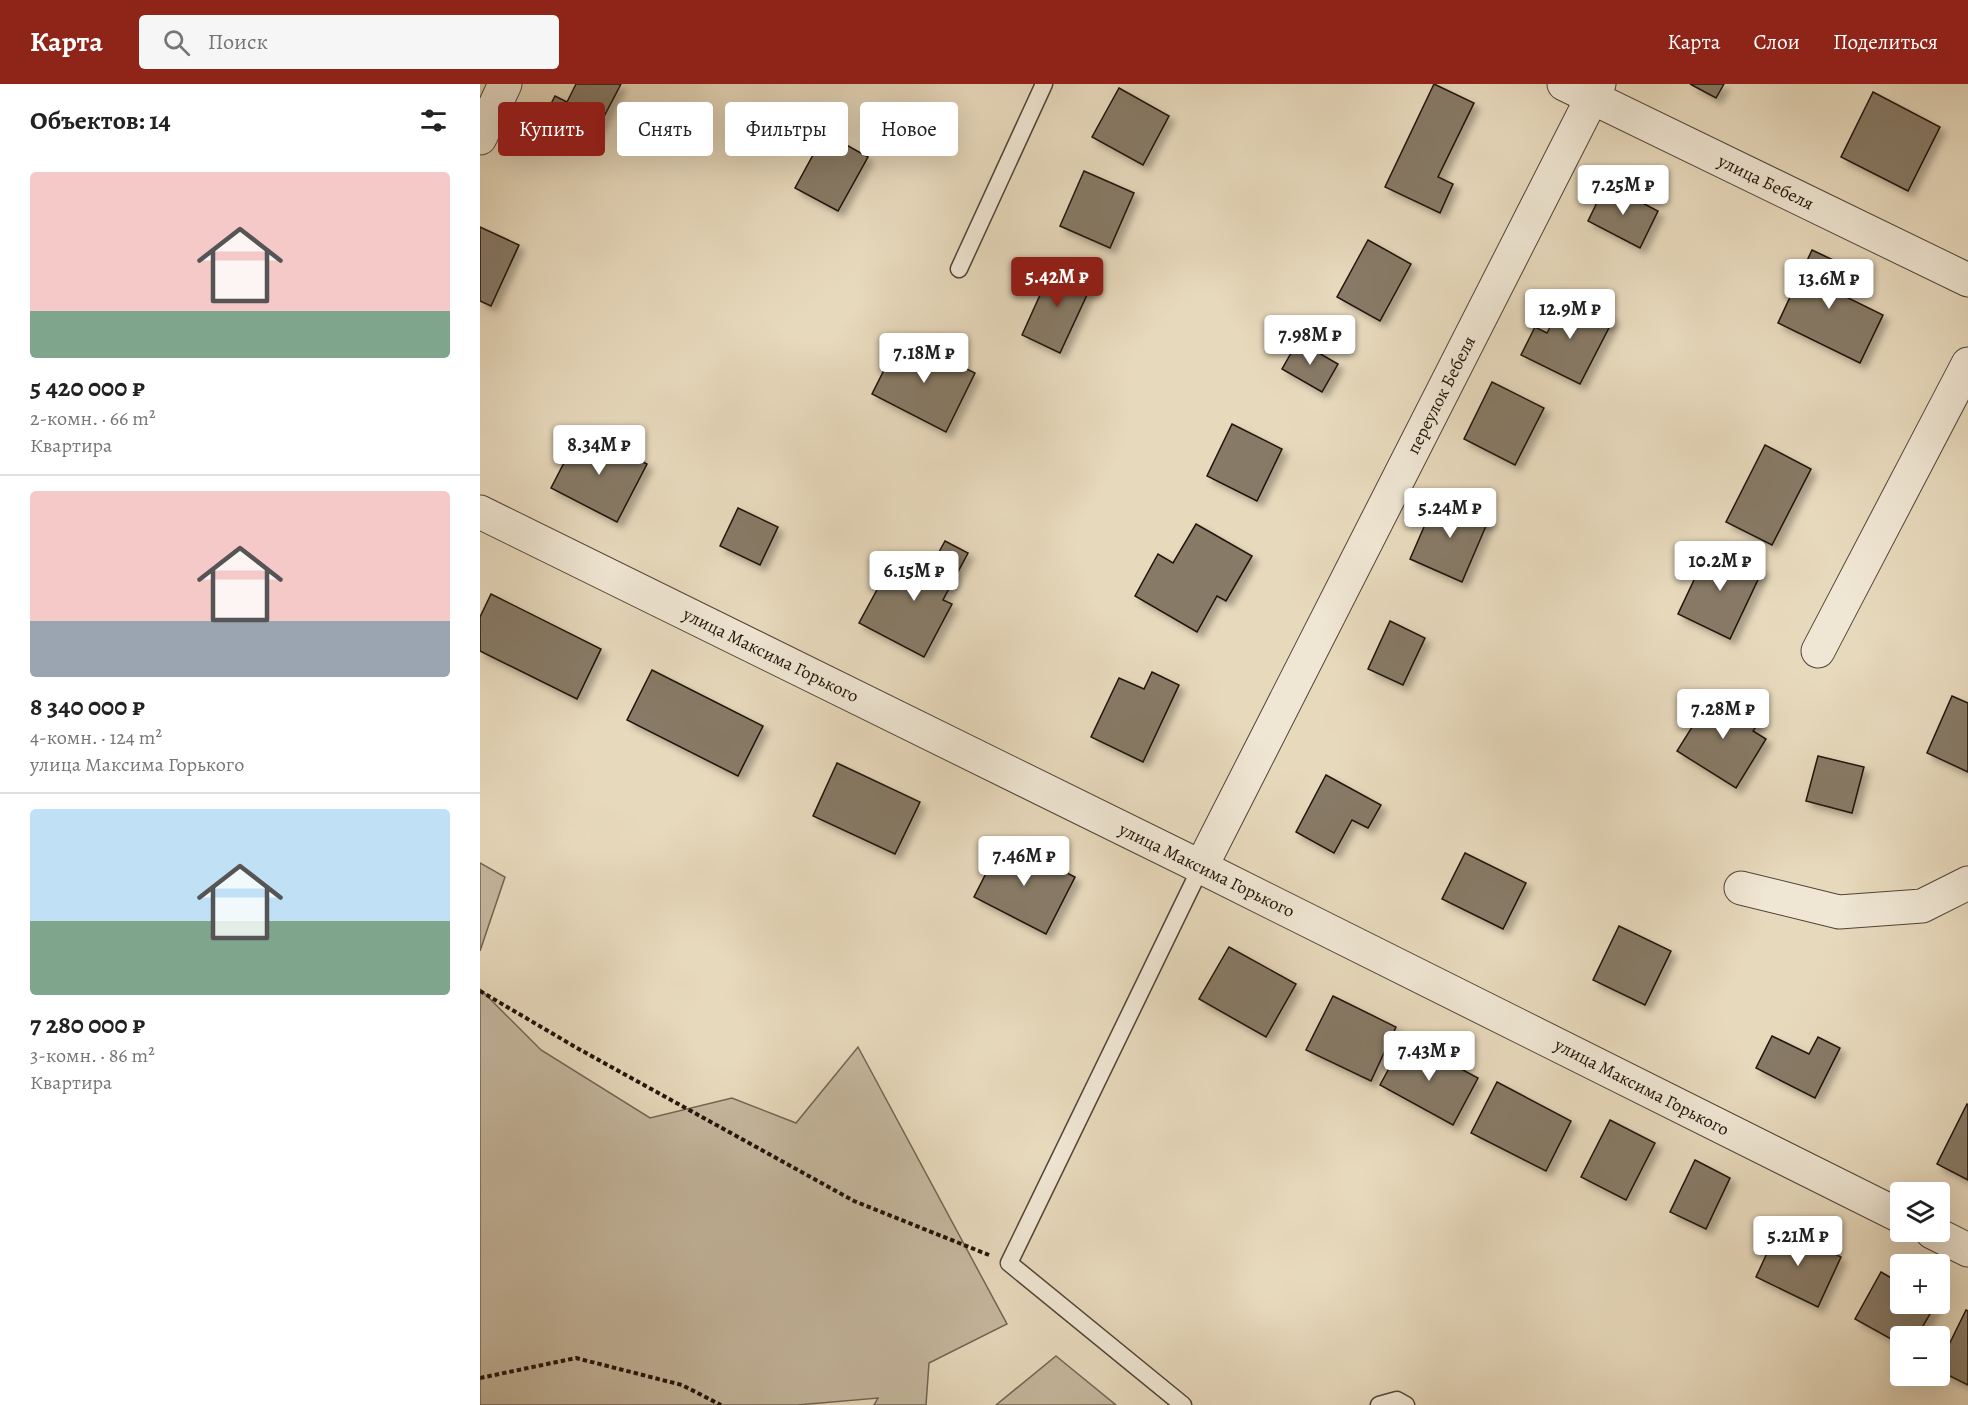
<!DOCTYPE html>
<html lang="ru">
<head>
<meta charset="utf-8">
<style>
  body { margin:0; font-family:Alegreya,serif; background:#f6f6f6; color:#222; height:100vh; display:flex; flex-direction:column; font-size:22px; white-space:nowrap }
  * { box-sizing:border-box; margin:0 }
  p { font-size:20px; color:#767676 }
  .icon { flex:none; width:33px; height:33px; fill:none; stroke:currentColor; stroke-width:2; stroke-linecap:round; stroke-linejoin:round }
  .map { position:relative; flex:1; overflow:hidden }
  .drawer { display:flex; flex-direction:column; background:#fff; width:480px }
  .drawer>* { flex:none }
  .guide { position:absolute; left:18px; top:18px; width:570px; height:54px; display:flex; gap:12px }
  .tools { position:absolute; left:1410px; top:1098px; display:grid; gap:12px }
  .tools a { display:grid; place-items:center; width:60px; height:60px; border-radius:6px; background:#fff; box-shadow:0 6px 24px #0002; font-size:30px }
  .price { position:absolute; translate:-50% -51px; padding:0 14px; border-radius:6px; background:#fff; color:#222; font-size:20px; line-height:39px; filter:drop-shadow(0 2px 3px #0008) }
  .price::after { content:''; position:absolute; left:50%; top:36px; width:18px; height:14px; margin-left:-9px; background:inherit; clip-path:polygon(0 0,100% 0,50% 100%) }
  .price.selected { background:#8f2418; color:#fff }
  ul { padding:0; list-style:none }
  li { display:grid; align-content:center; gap:12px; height:318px; padding:0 30px }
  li+li { border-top:2px solid #e0e0e0 }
  li span { display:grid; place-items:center; height:186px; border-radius:6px; color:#555 }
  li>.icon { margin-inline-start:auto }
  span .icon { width:108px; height:108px; fill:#fffc; stroke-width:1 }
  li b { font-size:26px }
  h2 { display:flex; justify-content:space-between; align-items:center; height:72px; padding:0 30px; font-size:26px }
  .pill { padding:0 21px; border-radius:6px; background:#fff; box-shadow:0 6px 24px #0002; font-size:21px; line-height:54px }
  .pill.selected { background:#8f2418; color:#fff }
  header { display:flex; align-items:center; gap:36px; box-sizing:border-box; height:84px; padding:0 30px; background:#8f2418; color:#fff }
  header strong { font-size:28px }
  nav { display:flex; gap:33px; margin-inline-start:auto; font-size:21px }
  .search { width:420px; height:54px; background:#f6f6f6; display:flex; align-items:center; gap:15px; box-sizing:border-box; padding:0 21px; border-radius:6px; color:#767676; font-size:22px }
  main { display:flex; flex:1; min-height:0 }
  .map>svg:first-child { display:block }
  .green { fill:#c5b79e; stroke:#726554; stroke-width:1.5 }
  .building { fill:#877a66; stroke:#201309; stroke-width:1.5; filter:url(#shadow) }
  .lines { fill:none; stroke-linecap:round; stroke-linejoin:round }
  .lane-casing { stroke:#524436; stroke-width:19 }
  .street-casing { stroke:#524436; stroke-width:35 }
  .path { stroke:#201309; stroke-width:4; stroke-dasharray:4.5 3; stroke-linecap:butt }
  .lane { stroke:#efe6d3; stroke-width:16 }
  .street { stroke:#efe6d3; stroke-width:33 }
  .labels { text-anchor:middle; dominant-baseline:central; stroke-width:4.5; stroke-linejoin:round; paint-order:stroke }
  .street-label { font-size:18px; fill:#201309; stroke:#efe6d3 }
</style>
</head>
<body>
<header>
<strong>Карта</strong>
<div class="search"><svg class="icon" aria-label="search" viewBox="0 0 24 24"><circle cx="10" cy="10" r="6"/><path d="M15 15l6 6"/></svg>Поиск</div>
<nav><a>Карта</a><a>Слои</a><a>Поделиться</a></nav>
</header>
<main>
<section class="drawer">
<h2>Объектов: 14<svg class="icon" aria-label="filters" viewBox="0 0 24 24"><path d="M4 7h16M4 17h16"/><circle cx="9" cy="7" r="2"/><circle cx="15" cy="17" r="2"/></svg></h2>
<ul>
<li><span style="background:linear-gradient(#f6c9c9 75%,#7fa58c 0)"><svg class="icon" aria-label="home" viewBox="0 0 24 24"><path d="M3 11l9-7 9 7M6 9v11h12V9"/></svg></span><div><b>5 420 000 ₽</b><p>2-комн. · 66 m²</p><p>Квартира</p></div></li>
<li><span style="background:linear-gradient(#f6c9c9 70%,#9aa5b1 0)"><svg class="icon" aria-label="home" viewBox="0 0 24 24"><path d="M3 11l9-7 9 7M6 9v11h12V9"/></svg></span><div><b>8 340 000 ₽</b><p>4-комн. · 124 m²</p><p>улица Максима Горького</p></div></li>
<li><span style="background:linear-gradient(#bfe0f5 60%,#7fa58c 0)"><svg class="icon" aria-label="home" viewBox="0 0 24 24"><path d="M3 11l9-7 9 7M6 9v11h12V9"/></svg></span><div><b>7 280 000 ₽</b><p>3-комн. · 86 m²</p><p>Квартира</p></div></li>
</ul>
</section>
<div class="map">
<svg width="1488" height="1321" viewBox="0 0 1488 1321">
  <defs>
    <filter id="shadow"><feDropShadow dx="5.5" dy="5.5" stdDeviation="3" flood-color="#0004"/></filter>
  </defs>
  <rect width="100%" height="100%" fill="#e7d9bc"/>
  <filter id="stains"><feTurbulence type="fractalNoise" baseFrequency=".00333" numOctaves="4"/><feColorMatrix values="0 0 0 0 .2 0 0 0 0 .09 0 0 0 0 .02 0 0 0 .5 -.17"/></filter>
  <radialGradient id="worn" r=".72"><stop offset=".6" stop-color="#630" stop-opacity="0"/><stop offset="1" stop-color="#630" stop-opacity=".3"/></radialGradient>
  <g class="green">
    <path d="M 0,779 L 25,793 L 0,867 Z"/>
    <path d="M 0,905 L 61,966 L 170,1034 L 252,1014 L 316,1039 L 378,963 L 527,1240 L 449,1279 L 446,1321 L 394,1321 L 398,1314 L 317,1321 L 0,1321 Z"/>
    <path d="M 576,1272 L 636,1321 L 516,1321 Z"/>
  </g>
  <g class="building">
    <path d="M 96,0 L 141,0 L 108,63 L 61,39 L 75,12 L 87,18 Z"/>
    <path d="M 954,0 L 994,19 L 958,93 L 973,100 L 960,129 L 905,103 Z"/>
    <path d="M 1210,0 L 1244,0 L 1236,14 Z"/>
    <path d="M 639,4 L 689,32 L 663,81 L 612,53 Z"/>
    <path d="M 1393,8 L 1460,43 L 1428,107 L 1361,73 Z"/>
    <path d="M 345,49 L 388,73 L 358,127 L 315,104 Z"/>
    <path d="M 604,87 L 654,109 L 630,164 L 580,142 Z"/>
    <path d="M 1126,100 L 1178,127 L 1160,164 L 1108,137 Z"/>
    <path d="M 0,143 L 39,161 L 11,222 L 0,217 Z"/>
    <path d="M 888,156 L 931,180 L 900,237 L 857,213 Z"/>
    <path d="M 1332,166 L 1368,183 L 1356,208 L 1403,231 L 1380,279 L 1298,239 Z"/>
    <path d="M 574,180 L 613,198 L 580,269 L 542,251 Z"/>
    <path d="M 1087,210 L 1134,234 L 1100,300 L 1041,271 L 1055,243 L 1067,249 Z"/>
    <path d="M 421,252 L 495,289 L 466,348 L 392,310 Z"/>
    <path d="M 818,257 L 858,280 L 842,308 L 802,285 Z"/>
    <path d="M 1012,298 L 1064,324 L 1035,381 L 984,355 Z"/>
    <path d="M 752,340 L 802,365 L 777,417 L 727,392 Z"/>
    <path d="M 101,346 L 167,380 L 137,438 L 71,404 Z"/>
    <path d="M 1285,361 L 1331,385 L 1292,461 L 1246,438 Z"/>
    <path d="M 957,413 L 1009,435 L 982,498 L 930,475 Z"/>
    <path d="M 258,424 L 298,443 L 280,481 L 240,462 Z"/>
    <path d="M 716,440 L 772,472 L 746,517 L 737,512 L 717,548 L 655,512 L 678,470 L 693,479 Z"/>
    <path d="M 465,457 L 488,469 L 463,516 L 472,520 L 444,573 L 379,539 L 411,480 L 443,497 Z"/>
    <path d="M 1231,460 L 1283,485 L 1250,555 L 1198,530 Z"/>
    <path d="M 11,510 L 121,565 L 97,615 L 0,567 L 0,533 Z"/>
    <path d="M 910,537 L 945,554 L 923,601 L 888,585 Z"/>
    <path d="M 172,586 L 283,642 L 258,692 L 147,636 Z"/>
    <path d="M 672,588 L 699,601 L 663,678 L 611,653 L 639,594 L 664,605 Z"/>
    <path d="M 1234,608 L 1280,637 L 1273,647 L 1286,655 L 1256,704 L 1197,667 Z"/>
    <path d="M 1472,612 L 1488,619 L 1488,688 L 1447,669 Z"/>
    <path d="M 1338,672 L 1384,683 L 1372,729 L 1326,717 Z"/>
    <path d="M 357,679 L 440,718 L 415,770 L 333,732 Z"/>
    <path d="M 846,691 L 901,721 L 888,744 L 872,736 L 854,769 L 816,748 Z"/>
    <path d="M 523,756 L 595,793 L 566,850 L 494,813 Z"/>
    <path d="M 985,769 L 1046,799 L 1023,845 L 962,815 Z"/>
    <path d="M 1139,842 L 1191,867 L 1165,921 L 1113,896 Z"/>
    <path d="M 749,863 L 816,900 L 786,953 L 719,915 Z"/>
    <path d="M 853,912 L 916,943 L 891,997 L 826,966 Z"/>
    <path d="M 1292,952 L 1329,970 L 1338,953 L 1360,964 L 1335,1014 L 1276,984 Z"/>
    <path d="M 925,955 L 998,994 L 973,1041 L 900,1001 Z"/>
    <path d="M 1017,998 L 1091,1037 L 1066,1087 L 991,1049 Z"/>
    <path d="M 1487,1020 L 1488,1021 L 1488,1096 L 1457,1080 Z"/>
    <path d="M 1130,1036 L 1175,1059 L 1146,1116 L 1101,1093 Z"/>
    <path d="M 1215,1076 L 1250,1094 L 1226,1145 L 1190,1128 Z"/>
    <path d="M 1299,1143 L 1361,1173 L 1338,1223 L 1276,1193 Z"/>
    <path d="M 1401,1188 L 1420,1199 L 1420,1220 L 1456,1220 L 1437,1252 L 1420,1252 L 1420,1260 L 1375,1235 Z"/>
    <path d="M 1486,1226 L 1488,1227 L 1488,1301 L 1460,1287 L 1460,1279 Z"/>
  </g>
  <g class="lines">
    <defs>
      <g id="lane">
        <path d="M 479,185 L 564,0"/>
        <path d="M 703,1321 L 529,1179 L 721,783"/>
        <path d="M 899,1321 L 917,1316 L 926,1321"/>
      </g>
      <g id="street">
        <path d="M 1084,0 L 1488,196"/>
        <path d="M 0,54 L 25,0"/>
        <path d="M 0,428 L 721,783 L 1420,1132"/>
        <path d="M 1338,567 L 1488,280"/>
        <path d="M 721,783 L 1119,0"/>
        <path d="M 1261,804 L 1359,828 L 1442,822 L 1488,799"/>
        <path d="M 1452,1148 L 1488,1166"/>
      </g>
    </defs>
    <use href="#lane" class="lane-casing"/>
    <use href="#street" class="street-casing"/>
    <g class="path">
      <path d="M 0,907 L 97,964 L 374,1117 L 509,1171"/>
      <path d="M 0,1294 L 96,1274 L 202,1301 L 241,1321"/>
    </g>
    <use href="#lane" class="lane"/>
    <use href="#street" class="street"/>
  </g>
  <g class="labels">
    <g class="street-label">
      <text transform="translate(1286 98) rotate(26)">улица Бебеля</text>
      <text transform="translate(961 311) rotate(-63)">переулок Бебеля</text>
      <text transform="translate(291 571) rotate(26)">улица Максима Горького</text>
      <text transform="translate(727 786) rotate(26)">улица Максима Горького</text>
      <text transform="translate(1162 1003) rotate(27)">улица Максима Горького</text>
    </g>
  </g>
  <rect width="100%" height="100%" filter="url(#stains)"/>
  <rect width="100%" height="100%" fill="url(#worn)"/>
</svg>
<div class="tools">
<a><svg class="icon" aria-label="layers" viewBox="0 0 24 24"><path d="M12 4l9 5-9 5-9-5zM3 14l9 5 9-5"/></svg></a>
<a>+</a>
<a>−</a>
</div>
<b class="price" style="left:1143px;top:132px">7.25M ₽</b>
<b class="price selected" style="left:577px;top:224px">5.42M ₽</b>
<b class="price" style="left:1349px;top:226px">13.6M ₽</b>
<b class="price" style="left:1090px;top:256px">12.9M ₽</b>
<b class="price" style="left:830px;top:282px">7.98M ₽</b>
<b class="price" style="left:444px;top:300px">7.18M ₽</b>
<b class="price" style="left:119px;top:392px">8.34M ₽</b>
<b class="price" style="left:970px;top:455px">5.24M ₽</b>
<b class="price" style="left:1240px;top:508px">10.2M ₽</b>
<b class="price" style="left:434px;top:518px">6.15M ₽</b>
<b class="price" style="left:1243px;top:656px">7.28M ₽</b>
<b class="price" style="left:544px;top:803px">7.46M ₽</b>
<b class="price" style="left:949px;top:998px">7.43M ₽</b>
<b class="price" style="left:1318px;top:1183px">5.21M ₽</b>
<div class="guide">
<a class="pill selected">Купить</a>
<a class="pill">Снять</a>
<a class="pill">Фильтры</a>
<a class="pill">Новое</a>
</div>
</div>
</main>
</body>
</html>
